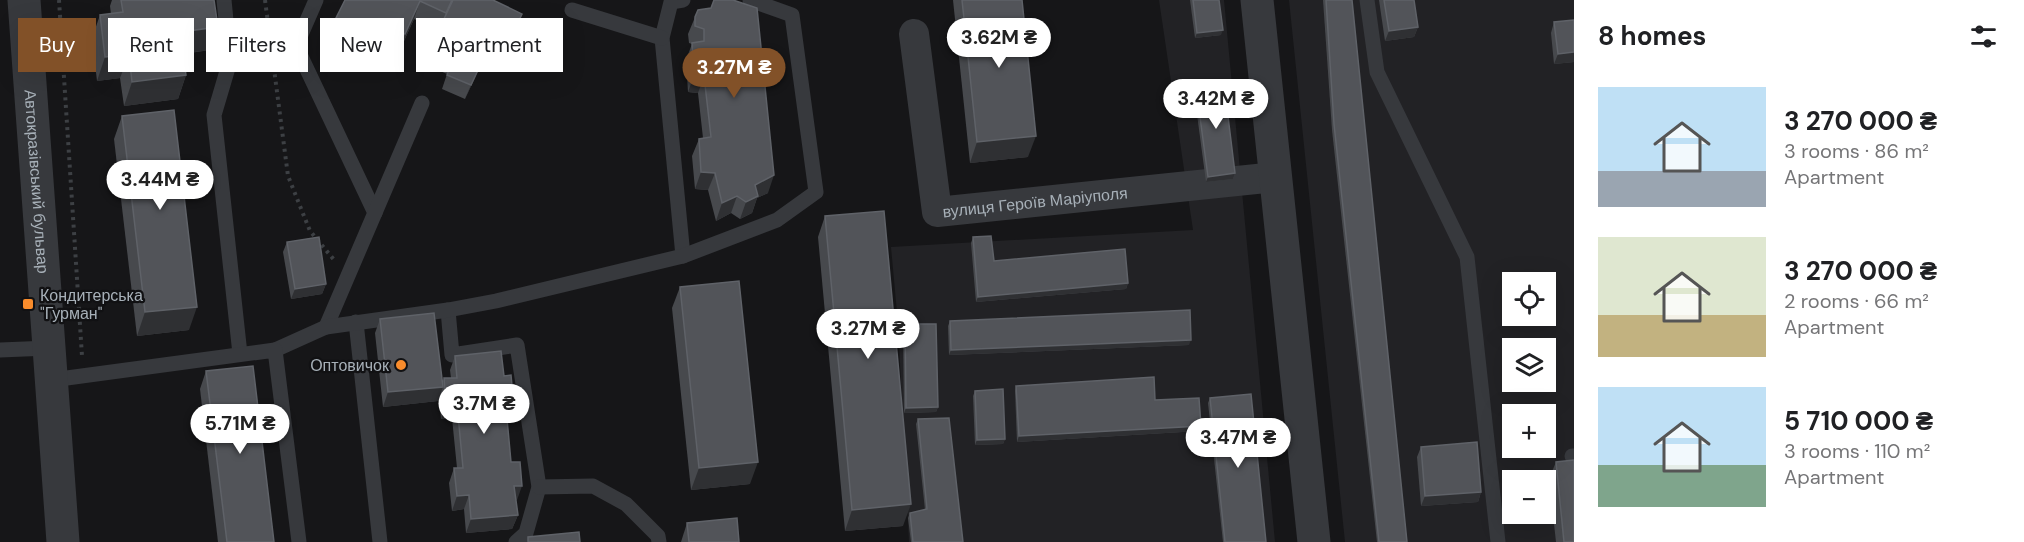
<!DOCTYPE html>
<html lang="en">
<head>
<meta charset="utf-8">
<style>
  body { margin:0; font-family:"DM Sans",sans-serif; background:#f6f6f6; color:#202124; height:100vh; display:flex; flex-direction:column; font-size:22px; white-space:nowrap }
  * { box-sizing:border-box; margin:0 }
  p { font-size:20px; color:#757577 }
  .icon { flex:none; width:33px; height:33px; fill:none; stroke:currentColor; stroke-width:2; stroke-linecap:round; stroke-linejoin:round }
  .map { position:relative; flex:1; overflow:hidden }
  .panel { display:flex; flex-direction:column; background:#fff; width:450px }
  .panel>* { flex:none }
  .hud { position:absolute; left:18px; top:18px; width:570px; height:54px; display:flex; gap:12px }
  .tools { position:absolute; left:1502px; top:272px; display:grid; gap:12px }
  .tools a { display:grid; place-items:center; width:54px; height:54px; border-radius:0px; background:#fff; box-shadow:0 6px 24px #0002; font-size:30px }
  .price { position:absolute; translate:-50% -51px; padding:0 14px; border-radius:21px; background:#fff; color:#222; font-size:20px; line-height:39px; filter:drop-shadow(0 2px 3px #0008) }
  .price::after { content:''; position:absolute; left:50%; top:36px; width:18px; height:14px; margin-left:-9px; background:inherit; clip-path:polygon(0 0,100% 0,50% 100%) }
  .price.selected { background:#825128; color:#fff }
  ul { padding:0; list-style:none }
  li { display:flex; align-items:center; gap:18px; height:150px; padding:0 24px }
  li span { display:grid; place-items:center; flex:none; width:168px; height:120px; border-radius:0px; color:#555 }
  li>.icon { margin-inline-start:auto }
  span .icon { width:72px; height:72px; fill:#fffc; stroke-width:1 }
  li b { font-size:26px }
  h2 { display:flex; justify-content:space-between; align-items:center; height:72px; padding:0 24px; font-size:26px }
  .chip { padding:0 21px; border-radius:0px; background:#fff; box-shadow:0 6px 24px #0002; font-size:21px; line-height:54px }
  .chip.selected { background:#825128; color:#fff }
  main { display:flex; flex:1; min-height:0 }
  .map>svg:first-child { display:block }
  .built { fill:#222225; fill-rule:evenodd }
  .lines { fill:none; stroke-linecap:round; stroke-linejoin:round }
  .path { stroke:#3d4044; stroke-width:4; stroke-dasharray:3 4.5; stroke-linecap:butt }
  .service { stroke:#37393d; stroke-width:15 }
  .minor { stroke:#37393d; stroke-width:30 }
  .tertiary { stroke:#37393d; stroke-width:33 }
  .wall { fill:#47494d }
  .shaded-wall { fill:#2f3033 }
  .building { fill:#525459; stroke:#5f6268; stroke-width:1.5 }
  .poi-dot { fill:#f98c2c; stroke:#111113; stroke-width:2 }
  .labels { text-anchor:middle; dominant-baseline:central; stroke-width:4.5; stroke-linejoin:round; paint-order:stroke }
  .street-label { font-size:16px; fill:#a7b0b8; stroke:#111113 }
  .poi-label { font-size:16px; fill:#a7b0b8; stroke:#111113; text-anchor:start }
</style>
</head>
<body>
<main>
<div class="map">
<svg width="1574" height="542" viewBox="0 0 1574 542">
  <rect width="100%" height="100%" fill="#161618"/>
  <g class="built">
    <path d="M 1159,0 L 1224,0 L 1275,542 L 909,542 L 898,323 L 891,247 L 1193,230 Z"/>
    <path d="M 1289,0 L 1574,0 L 1574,542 L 1345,542 ZM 1512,282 L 1545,282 L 1545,315 L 1512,315 ZM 1512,348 L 1545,348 L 1545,381 L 1512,381 ZM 1512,414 L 1545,414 L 1545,447 L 1512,447 ZM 1512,480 L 1545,480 L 1545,513 L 1512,513 Z"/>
  </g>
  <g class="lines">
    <g class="path">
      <path d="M 59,0 L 82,356"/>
      <path d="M 265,0 L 288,176 L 310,231 L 335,261"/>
    </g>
    <g class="service">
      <path d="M 224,0 L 230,61 L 214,115 L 240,354"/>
      <path d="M 316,0 L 296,46 L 375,213"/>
      <path d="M 683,0 L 671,2 L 662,38 L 683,256"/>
      <path d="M 1367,0 L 1377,72 L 1467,257 L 1498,542"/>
      <path d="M 572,10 L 662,38"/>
      <path d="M 448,310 L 452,355 L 517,345 L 539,487 L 526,533 L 516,542"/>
      <path d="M 356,322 L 380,542"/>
      <path d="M 326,327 L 422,103"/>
      <path d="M 0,350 L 49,348"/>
      <path d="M 275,350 L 326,327 L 448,310 L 496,301 L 683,256 L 777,220 L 816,192 L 792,15 L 750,0"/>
      <path d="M 52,380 L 275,350 L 299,542"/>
      <path d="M 1572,456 L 1574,456"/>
      <path d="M 539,487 L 593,486 L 626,504 L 658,536 L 659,542"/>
    </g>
    <path class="minor" id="s1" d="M 914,34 L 937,212 L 1275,177"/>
    <g class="tertiary">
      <path id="s2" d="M 24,0 L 63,542"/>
      <path d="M 1257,0 L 1314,542"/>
    </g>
  </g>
  <g class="wall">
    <path d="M 112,0 L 214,0 L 218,27 L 210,50 L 183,54 L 186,75 L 178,99 L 124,106 L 120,78 L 97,81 L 92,38 L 100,15 L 111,14 L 110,6 Z"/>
    <path d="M 345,0 L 493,0 L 517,29 L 503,55 L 487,52 L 465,99 L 442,89 L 447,74 L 424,64 L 429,50 L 439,30 L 414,19 L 399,52 L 367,37 L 361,50 L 330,36 L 336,18 Z"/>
    <path d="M 953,0 L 1022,0 L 1028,157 L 970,163 Z"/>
    <path d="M 1190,0 L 1219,0 L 1221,35 L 1195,38 Z"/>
    <path d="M 1323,0 L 1352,0 L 1407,542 L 1377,542 L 1332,130 Z"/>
    <path d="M 1379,0 L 1414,0 L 1418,27 L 1414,37 L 1385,41 Z"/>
    <path d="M 698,10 L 768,193 L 757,198 L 752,213 L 740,219 L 731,213 L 716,221 L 708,190 L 695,189 L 692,156 L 699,139 L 703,138 L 698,93 L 688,92 L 686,60 L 692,44 L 689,43 L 688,34 Z"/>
    <path d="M 1574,20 L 1574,62 L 1554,64 L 1551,33 L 1554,22 Z"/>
    <path d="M 1196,87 L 1235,173 L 1233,179 L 1206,182 L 1194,92 Z"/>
    <path d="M 122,116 L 189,330 L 137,336 L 114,139 Z"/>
    <path d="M 825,216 L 903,526 L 845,531 L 818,237 Z"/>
    <path d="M 973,237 L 994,261 L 1128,283 L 1126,289 L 976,302 L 971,243 Z"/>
    <path d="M 287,242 L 326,284 L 322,294 L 291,299 L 283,252 Z"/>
    <path d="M 680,287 L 750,484 L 691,490 L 672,308 Z"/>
    <path d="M 380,319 L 442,383 L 444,378 L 451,378 L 450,370 L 455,356 L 504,376 L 513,396 L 507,410 L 506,410 L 511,462 L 517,500 L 516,500 L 518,515 L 512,529 L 466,533 L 464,509 L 452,511 L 449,483 L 454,468 L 457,468 L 452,418 L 441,419 L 439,396 L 438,401 L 383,407 L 375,333 Z"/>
    <path d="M 950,321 L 1189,345 L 949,355 L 948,326 Z"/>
    <path d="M 905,324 L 938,407 L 936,412 L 904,413 L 903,330 Z"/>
    <path d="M 206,371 L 274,542 L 218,542 L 200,389 Z"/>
    <path d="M 1016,386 L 1155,400 L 1199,431 L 1017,442 L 1015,391 Z"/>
    <path d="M 975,391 L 1005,439 L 1003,444 L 975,445 L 973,396 Z"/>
    <path d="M 1210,398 L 1266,542 L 1223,542 L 1208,403 Z"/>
    <path d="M 918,419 L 963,542 L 911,542 L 908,518 L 910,513 L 925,510 L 916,424 Z"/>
    <path d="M 1421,447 L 1481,492 L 1478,502 L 1421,506 L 1417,457 Z"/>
    <path d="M 1556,462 L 1574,542 L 1556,542 L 1549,479 Z"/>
    <path d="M 687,523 L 739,542 L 681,542 Z"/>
  </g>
  <g class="shaded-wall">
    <path d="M 420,1 L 414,19 L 399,52 L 405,34 Z"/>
    <path d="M 522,14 L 517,29 L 503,55 L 509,41 Z"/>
    <path d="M 373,20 L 367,37 L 361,50 L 367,33 Z"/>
    <path d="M 218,27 L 210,50 L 171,55 L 180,32 Z"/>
    <path d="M 1418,27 L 1414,37 L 1385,41 L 1389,31 Z"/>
    <path d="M 1223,30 L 1221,35 L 1195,38 L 1197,33 Z"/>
    <path d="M 493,38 L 487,52 L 465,99 L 471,85 Z"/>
    <path d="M 1574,52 L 1574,62 L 1554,64 L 1558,54 Z"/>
    <path d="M 129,55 L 120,78 L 97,81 L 105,57 Z"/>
    <path d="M 186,75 L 178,99 L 124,106 L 132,82 Z"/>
    <path d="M 694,75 L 704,76 L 698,93 L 688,92 Z"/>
    <path d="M 1036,136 L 1028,157 L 970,163 L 977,142 Z"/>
    <path d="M 701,172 L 715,173 L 708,190 L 695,189 Z"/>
    <path d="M 1235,173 L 1233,179 L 1206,182 L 1208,177 Z"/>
    <path d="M 774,175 L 768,193 L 757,198 L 752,213 L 740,219 L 746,202 L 755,185 Z"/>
    <path d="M 737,196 L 731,213 L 716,221 L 722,203 Z"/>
    <path d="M 1128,283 L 1126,289 L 976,302 L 978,297 Z"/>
    <path d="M 326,284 L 322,294 L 291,299 L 295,289 Z"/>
    <path d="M 197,307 L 189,330 L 137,336 L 145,312 Z"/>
    <path d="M 1191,340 L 1189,345 L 949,355 L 951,350 Z"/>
    <path d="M 443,387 L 438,401 L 383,407 L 388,392 Z"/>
    <path d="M 513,396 L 507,410 L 500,412 L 505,397 Z"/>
    <path d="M 446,404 L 457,404 L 452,418 L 441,419 Z"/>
    <path d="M 938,407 L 936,412 L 904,413 L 906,408 Z"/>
    <path d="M 1201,426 L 1199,431 L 1017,442 L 1019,436 Z"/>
    <path d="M 1005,439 L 1003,444 L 975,445 L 977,440 Z"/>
    <path d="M 758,462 L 750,484 L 691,490 L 699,468 Z"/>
    <path d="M 514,486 L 522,486 L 517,500 L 509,501 Z"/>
    <path d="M 1481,492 L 1478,502 L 1421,506 L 1425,496 Z"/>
    <path d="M 469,495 L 464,509 L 452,511 L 457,496 Z"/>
    <path d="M 911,504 L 903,526 L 845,531 L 852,510 Z"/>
    <path d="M 518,515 L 512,529 L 466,533 L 471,519 Z"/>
  </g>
  <g class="building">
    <path d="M 121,0 L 214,0 L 218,27 L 180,32 L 186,75 L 132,82 L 129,55 L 105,57 L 100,15 L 123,12 Z"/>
    <path d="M 345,0 L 452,0 L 446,13 L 420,1 L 405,34 L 373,20 L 367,33 L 336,18 Z"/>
    <path d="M 453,0 L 493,0 L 522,14 L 509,41 L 493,38 L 471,85 L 447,75 L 453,60 L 429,50 Z"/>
    <path d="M 714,0 L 733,0 L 757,8 L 774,175 L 755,185 L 758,196 L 746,202 L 737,196 L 722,203 L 715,173 L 701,172 L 699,139 L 711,137 L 704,76 L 694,75 L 692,43 L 704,41 L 704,29 L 695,26 L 695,17 L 698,10 L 711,8 Z"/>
    <path d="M 962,0 L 1022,0 L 1036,136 L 977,142 Z"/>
    <path d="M 1193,0 L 1219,0 L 1223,30 L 1197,33 Z"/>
    <path d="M 1326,0 L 1352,0 L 1407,542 L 1379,542 L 1334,124 Z"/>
    <path d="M 1384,0 L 1414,0 L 1418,27 L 1389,31 Z"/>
    <path d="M 1574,20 L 1574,52 L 1558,54 L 1554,22 Z"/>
    <path d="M 1224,84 L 1235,173 L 1208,177 L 1196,87 Z"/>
    <path d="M 174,110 L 197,307 L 145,312 L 122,116 Z"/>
    <path d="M 884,211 L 911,504 L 852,510 L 825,216 Z"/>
    <path d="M 991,236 L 994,261 L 1125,249 L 1128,283 L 978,297 L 973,237 Z"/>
    <path d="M 319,237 L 326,284 L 295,289 L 287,242 Z"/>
    <path d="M 739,281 L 758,462 L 699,468 L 680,287 Z"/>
    <path d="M 1190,310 L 1191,340 L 951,350 L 950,321 Z"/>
    <path d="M 434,313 L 443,387 L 388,392 L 380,319 Z"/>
    <path d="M 905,324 L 936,324 L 938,407 L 906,408 Z"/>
    <path d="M 501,351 L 504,376 L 511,375 L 513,396 L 505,397 L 511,462 L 520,462 L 522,486 L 514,486 L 518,515 L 471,519 L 469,495 L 457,496 L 454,468 L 463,468 L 457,404 L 446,404 L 444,378 L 457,378 L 455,356 Z"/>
    <path d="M 253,366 L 274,542 L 227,542 L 206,371 Z"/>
    <path d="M 1154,377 L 1155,400 L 1199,398 L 1201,426 L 1019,436 L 1016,386 Z"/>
    <path d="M 1003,389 L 1005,439 L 977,440 L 975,391 Z"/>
    <path d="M 1251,394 L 1266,542 L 1225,542 L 1210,398 Z"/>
    <path d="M 949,418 L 963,542 L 913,542 L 910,513 L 927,509 L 918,419 Z"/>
    <path d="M 1477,442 L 1481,492 L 1425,496 L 1421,447 Z"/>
    <path d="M 1574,460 L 1574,542 L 1564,542 L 1556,462 Z"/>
    <path d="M 737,518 L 739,542 L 689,542 L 687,523 Z"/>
    <path d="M 579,532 L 580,542 L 528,542 L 528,537 Z"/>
  </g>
  <g class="poi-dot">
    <rect x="22" y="298" width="12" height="12" rx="3"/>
    <circle cx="401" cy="365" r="6"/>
  </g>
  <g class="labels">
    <g class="street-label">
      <text stroke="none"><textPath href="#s2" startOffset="182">Автокразівський бульвар</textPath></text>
      <text stroke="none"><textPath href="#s1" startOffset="278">вулиця Героїв Маріуполя</textPath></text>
    </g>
    <g class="poi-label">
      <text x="40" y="295">Кондитерська<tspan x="40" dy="18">"Гурман"</tspan></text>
      <text x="389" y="365" text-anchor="end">Оптовичок</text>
    </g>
  </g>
</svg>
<div class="tools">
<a><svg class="icon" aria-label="locate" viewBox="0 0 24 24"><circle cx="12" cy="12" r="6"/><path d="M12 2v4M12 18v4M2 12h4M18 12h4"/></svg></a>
<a><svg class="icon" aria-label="layers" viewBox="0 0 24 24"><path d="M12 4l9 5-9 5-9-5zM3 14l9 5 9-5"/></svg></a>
<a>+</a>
<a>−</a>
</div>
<b class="price" style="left:999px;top:69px">3.62M ₴</b>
<b class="price selected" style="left:734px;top:99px">3.27M ₴</b>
<b class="price" style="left:1216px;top:130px">3.42M ₴</b>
<b class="price" style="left:160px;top:211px">3.44M ₴</b>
<b class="price" style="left:868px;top:360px">3.27M ₴</b>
<b class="price" style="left:484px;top:435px">3.7M ₴</b>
<b class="price" style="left:240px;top:455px">5.71M ₴</b>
<b class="price" style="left:1238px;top:469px">3.47M ₴</b>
<div class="hud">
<a class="chip selected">Buy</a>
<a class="chip">Rent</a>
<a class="chip">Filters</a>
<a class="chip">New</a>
<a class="chip">Apartment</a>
</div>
</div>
<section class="panel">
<h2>8 homes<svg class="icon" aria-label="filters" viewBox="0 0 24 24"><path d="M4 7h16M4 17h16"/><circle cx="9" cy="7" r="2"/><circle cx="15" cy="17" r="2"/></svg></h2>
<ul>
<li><span style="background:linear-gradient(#bfe0f5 70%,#9aa5b1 0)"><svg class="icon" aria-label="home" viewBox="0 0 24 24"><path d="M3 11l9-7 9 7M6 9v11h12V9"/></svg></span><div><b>3 270 000 ₴</b><p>3 rooms · 86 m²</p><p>Apartment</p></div></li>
<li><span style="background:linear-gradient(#dfe7d0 65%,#c2b280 0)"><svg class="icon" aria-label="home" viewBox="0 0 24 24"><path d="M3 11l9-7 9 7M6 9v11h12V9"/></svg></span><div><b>3 270 000 ₴</b><p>2 rooms · 66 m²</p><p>Apartment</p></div></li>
<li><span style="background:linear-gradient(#bfe0f5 65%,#7fa58c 0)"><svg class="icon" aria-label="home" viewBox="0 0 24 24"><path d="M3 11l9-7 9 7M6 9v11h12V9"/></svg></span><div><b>5 710 000 ₴</b><p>3 rooms · 110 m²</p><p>Apartment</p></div></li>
</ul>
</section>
</main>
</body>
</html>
